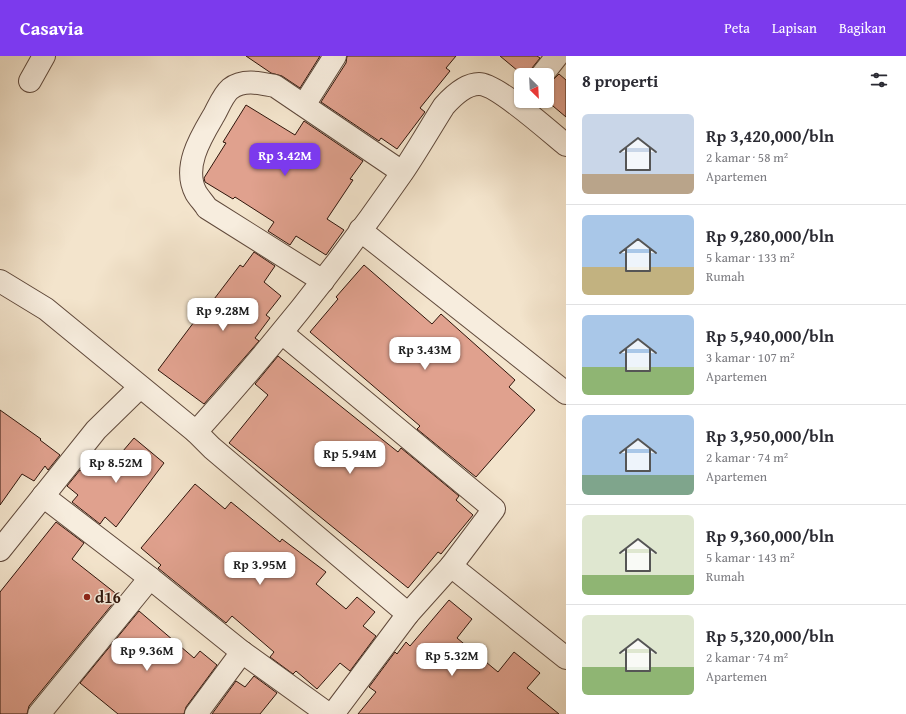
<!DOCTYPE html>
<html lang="id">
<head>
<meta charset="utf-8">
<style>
  body { margin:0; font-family:"Gentium Book Plus",serif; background:#f2f2f3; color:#2b2b33; height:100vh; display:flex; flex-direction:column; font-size:15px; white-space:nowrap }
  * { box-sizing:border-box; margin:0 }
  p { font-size:13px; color:#7c7c81 }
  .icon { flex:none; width:22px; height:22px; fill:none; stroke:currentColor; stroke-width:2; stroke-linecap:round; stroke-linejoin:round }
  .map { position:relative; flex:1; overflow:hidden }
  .panel { display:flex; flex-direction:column; background:#fff; width:340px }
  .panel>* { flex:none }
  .needle { width:26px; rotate:156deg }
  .controls { position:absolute; left:514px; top:12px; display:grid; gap:8px }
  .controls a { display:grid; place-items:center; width:40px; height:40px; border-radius:6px; background:#fff; box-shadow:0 1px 3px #0004; font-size:20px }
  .price { position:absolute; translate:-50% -34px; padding:0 9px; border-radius:8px; background:#fff; color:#222; font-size:13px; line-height:26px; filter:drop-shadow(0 1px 2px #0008) }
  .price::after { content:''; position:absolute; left:50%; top:24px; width:12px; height:9px; margin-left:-6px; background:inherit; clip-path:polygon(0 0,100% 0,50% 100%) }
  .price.selected { background:#7c3aed; color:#fff }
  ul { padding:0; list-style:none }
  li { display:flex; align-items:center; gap:12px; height:100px; padding:0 16px }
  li+li { border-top:1px solid #e1e1e2 }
  li span { display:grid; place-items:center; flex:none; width:112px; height:80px; border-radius:6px; color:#555 }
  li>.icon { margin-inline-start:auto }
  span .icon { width:48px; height:48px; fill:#fffc; stroke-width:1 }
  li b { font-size:17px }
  h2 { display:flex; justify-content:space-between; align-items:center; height:48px; padding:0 16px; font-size:17px }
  header { display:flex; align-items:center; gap:24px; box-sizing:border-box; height:56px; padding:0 20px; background:#7c3aed; color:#fff }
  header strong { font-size:19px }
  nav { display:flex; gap:22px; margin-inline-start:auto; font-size:14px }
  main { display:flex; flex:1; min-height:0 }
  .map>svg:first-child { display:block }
  .building { fill:#e0a18e; stroke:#2f150b }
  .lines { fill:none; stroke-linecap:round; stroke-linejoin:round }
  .street-casing { stroke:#60493b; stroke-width:24 }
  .street { stroke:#f7edde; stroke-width:22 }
  .poi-dot { fill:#8f2418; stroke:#f7edde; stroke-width:1.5 }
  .labels { text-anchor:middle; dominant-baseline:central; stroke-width:3; stroke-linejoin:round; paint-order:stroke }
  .poi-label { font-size:16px; font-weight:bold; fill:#2f150b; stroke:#f7edde; text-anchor:start }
</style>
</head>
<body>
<header>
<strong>Casavia</strong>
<nav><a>Peta</a><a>Lapisan</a><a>Bagikan</a></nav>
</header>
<main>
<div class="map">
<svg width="566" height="658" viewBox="0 0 566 658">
  <rect width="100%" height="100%" fill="#f3e4cc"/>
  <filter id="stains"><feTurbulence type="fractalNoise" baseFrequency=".005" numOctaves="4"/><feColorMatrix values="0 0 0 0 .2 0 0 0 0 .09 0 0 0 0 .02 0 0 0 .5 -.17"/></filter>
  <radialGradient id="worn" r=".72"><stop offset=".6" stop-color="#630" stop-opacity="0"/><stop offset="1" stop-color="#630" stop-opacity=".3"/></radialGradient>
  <g class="building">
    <path d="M 246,0 L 320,0 L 300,32 L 282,20 L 271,17 Z"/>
    <path d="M 347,0 L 456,0 L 446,12 L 450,15 L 420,52 L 425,56 L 397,93 L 381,82 L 379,85 L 321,46 L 346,7 Z"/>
    <path d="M 500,0 L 537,0 L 540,2 L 532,12 L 530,19 L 521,19 L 521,24 L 514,19 L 518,15 Z"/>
    <path d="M 559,18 L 566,24 L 566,61 L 547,45 L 547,30 Z"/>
    <path d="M 246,49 L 295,79 L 304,65 L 363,105 L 350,123 L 353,124 L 327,163 L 344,174 L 326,199 L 296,180 L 290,189 L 268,175 L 274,166 L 235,141 L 233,143 L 205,126 L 204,122 L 226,87 L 223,86 Z"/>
    <path d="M 254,196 L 275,210 L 264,226 L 281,240 L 266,259 L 270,262 L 255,282 L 259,285 L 204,348 L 158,314 L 206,250 L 208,251 L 240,209 L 243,211 Z"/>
    <path d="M 364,209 L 432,268 L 441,258 L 515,324 L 509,331 L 535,354 L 476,421 L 417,373 L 420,370 L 310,276 L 338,243 L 336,241 Z"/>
    <path d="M 278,300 L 398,396 L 401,392 L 459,440 L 456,444 L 473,459 L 441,498 L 438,496 L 408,532 L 229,387 L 268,339 L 255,328 Z"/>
    <path d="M 0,354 L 41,383 L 40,384 L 60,399 L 48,414 L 45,410 L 34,425 L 22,418 L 0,449 Z"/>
    <path d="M 134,382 L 164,407 L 116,471 L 105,461 L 100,468 L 72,446 L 78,439 L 67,430 L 80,414 L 86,418 L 96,407 L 106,415 Z"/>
    <path d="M 195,428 L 225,453 L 231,446 L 280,486 L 282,483 L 326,516 L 316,528 L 346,553 L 357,541 L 375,556 L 363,570 L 376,580 L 350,615 L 340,607 L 317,633 L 296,615 L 293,618 L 270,601 L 274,596 L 232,560 L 226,567 L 158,512 L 161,509 L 141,492 Z"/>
    <path d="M 56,466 L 84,487 L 72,503 L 119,540 L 29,650 L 27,658 L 0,658 L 0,536 Z"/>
    <path d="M 449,544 L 472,563 L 457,582 L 498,616 L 514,596 L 540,617 L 527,632 L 559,658 L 358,658 L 376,636 L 369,631 L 395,596 L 397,598 L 406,586 L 410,590 Z"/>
    <path d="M 139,555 L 194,602 L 200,595 L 217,609 L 186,651 L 184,658 L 118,658 L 80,627 Z"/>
    <path d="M 254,620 L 277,637 L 260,658 L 212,658 L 236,625 L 245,631 Z"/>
  </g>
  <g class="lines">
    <defs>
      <g id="street">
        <path d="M 542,19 L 557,0"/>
        <path d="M 30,25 L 44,0"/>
        <path d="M 304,49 L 335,0"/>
        <path d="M 360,174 L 566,337"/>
        <path d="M 0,225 L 46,253 L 196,376 C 270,294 339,208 402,117 C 417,95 430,72 444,50 C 452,41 466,28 479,28 C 497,28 550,76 566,89"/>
        <path d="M 323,225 L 207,152 C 204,147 199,142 196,137 C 182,111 201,81 214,59 C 218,52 223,39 230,33 C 243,23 260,27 275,30 L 402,116"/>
        <path d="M 282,277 L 494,453 L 451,510 L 408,558 L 333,658"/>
        <path d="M 196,376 L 212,392 L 408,558"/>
        <path d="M 43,440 L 150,522 L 242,596 L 328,658"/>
        <path d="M 0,494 L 96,374 L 140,331"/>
        <path d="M 451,510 L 566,602"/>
        <path d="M 39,658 L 150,522"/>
        <path d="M 196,658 L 242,596"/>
      </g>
    </defs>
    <use href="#street" class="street-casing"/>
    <use href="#street" class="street"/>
  </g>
  <circle class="poi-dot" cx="87" cy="541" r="4"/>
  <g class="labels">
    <g class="poi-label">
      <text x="95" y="541">d16</text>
    </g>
  </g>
  <rect width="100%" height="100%" filter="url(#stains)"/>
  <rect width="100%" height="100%" fill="url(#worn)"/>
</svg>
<div class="controls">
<a><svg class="needle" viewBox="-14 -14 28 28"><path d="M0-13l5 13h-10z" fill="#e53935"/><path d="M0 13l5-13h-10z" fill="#7c7c81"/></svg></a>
</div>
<b class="price selected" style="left:285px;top:121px">Rp 3.42M</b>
<b class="price" style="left:223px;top:276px">Rp 9.28M</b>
<b class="price" style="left:425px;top:315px">Rp 3.43M</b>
<b class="price" style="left:350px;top:419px">Rp 5.94M</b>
<b class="price" style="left:116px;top:428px">Rp 8.52M</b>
<b class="price" style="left:260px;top:530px">Rp 3.95M</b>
<b class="price" style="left:147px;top:616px">Rp 9.36M</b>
<b class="price" style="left:452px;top:621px">Rp 5.32M</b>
</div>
<section class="panel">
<h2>8 properti<svg class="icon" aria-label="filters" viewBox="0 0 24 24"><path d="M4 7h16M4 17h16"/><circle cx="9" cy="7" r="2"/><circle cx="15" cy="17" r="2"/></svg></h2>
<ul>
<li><span style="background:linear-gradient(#c9d6e8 75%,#b9a48a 0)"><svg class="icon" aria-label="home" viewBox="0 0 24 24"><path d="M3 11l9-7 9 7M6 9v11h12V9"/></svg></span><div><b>Rp 3,420,000/bln</b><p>2 kamar · 58 m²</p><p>Apartemen</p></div></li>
<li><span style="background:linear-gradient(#a9c7e8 65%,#c2b280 0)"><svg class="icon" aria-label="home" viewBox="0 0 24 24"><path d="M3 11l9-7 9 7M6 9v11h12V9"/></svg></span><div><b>Rp 9,280,000/bln</b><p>5 kamar · 133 m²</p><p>Rumah</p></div></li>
<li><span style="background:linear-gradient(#a9c7e8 65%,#8fb573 0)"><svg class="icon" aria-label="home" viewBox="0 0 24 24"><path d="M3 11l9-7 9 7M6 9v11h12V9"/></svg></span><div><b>Rp 5,940,000/bln</b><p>3 kamar · 107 m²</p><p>Apartemen</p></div></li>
<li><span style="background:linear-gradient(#a9c7e8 75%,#7fa58c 0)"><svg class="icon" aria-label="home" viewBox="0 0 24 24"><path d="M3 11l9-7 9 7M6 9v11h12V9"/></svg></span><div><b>Rp 3,950,000/bln</b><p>2 kamar · 74 m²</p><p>Apartemen</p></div></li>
<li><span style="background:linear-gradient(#dfe7d0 75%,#8fb573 0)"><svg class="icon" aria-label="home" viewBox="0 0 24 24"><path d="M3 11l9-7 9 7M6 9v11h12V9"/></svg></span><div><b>Rp 9,360,000/bln</b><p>5 kamar · 143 m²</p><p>Rumah</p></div></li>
<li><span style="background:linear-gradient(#dfe7d0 65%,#8fb573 0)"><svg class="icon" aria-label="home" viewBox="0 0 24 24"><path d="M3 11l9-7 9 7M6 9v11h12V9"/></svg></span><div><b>Rp 5,320,000/bln</b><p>2 kamar · 74 m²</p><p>Apartemen</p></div></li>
</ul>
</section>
</main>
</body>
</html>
